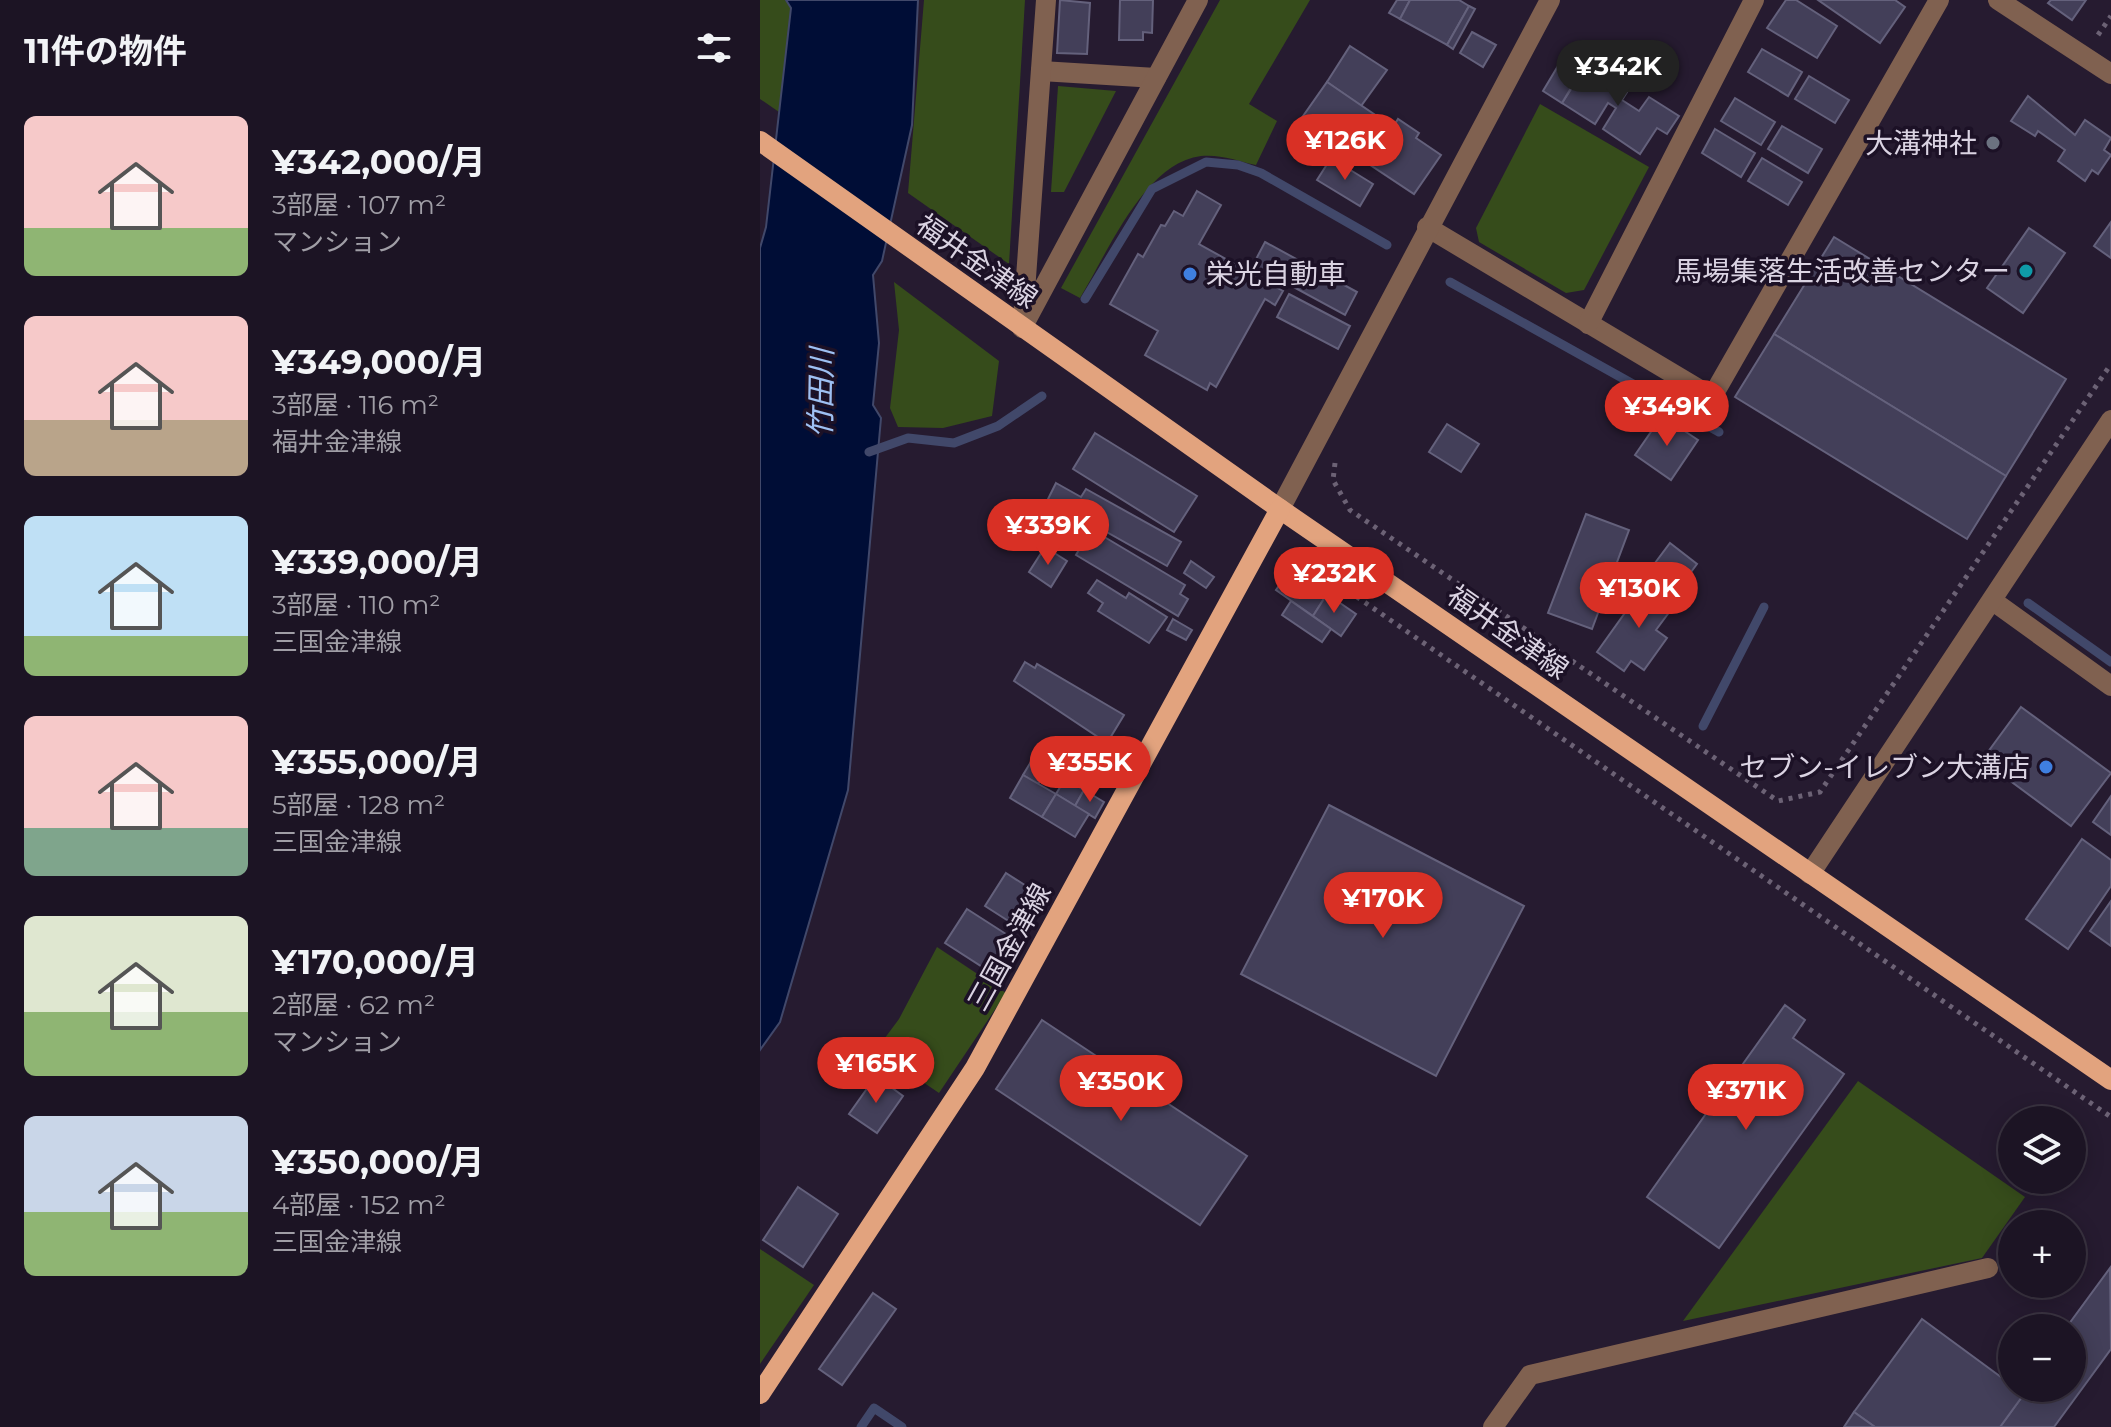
<!DOCTYPE html>
<html lang="ja">
<head>
<meta charset="utf-8">
<style>
  body { margin:0; font-family:Montserrat,"Noto Sans JP",sans-serif; background:#292131; color:#f1f3f6; height:100vh; display:flex; flex-direction:column; font-size:30px; white-space:nowrap }
  * { box-sizing:border-box; margin:0 }
  p { font-size:26px; color:#a09ea6 }
  .icon { flex:none; width:44px; height:44px; fill:none; stroke:currentColor; stroke-width:2; stroke-linecap:round; stroke-linejoin:round }
  .map { position:relative; flex:1; overflow:hidden }
  .sheet { display:flex; flex-direction:column; background:#1c1424; width:760px }
  .sheet>* { flex:none }
  .buttons { position:absolute; left:1238px; top:1106px; display:grid; gap:16px }
  .buttons a { display:grid; place-items:center; width:88px; height:88px; border-radius:50%; background:#1c1424; box-shadow:0 4px 20px #0003,0 0 0 2px #3a3341; font-size:40px }
  .price { position:absolute; translate:-50% -68px; padding:0 18px; border-radius:28px; background:#d93025; color:#fff; font-size:26px; line-height:52px; filter:drop-shadow(0 2px 4px #0008) }
  .price::after { content:''; position:absolute; left:50%; top:48px; width:24px; height:18px; margin-left:-12px; background:inherit; clip-path:polygon(0 0,100% 0,50% 100%) }
  .price.selected { background:#222; color:#fff }
  ul { padding:0; list-style:none }
  li { display:flex; align-items:center; gap:24px; height:200px; padding:0 24px }
  li span { display:grid; place-items:center; flex:none; width:224px; height:160px; border-radius:12px; color:#555 }
  li>.icon { margin-inline-start:auto }
  span .icon { width:96px; height:96px; fill:#fffc; stroke-width:1 }
  li b { font-size:34px }
  h2 { display:flex; justify-content:space-between; align-items:center; height:96px; padding:0 24px; font-size:34px }
  main { display:flex; flex:1; min-height:0 }
  .map>svg:first-child { display:block }
  .green { fill:#364c1b }
  .water { fill:#000d36; stroke:#41486a; stroke-width:2 }
  .lines { fill:none; stroke-linecap:round; stroke-linejoin:round }
  .stream { stroke:#41486a; stroke-width:9 }
  .building { fill:#433f59; stroke:#64617c; stroke-width:2 }
  .path { stroke:#6c6275; stroke-width:5; stroke-dasharray:4 6; stroke-linecap:butt }
  .minor { stroke:#806150; stroke-width:20 }
  .major { stroke:#e2a37e; stroke-width:20 }
  .worship-dot { fill:#6b7280; stroke:#1c1126; stroke-width:3 }
  .culture-dot { fill:#0f9aa8; stroke:#1c1126; stroke-width:3 }
  .shop-dot { fill:#3f7fe0; stroke:#1c1126; stroke-width:3 }
  .labels { text-anchor:middle; dominant-baseline:central; stroke-width:7; stroke-linejoin:round; paint-order:stroke }
  .poi-label { font-size:28px; fill:#dad3e2; stroke:#1c1126; text-anchor:end }
  .street-label { font-size:28px; fill:#dad3e2; stroke:#1c1126 }
  .water-label { font-size:30px; font-style:italic; fill:#9ec0f3; stroke:#1c1126 }
</style>
</head>
<body>
<main>
<section class="sheet">
<h2>11件の物件<svg class="icon" aria-label="filters" viewBox="0 0 24 24"><path d="M4 7h16M4 17h16"/><circle cx="9" cy="7" r="2"/><circle cx="15" cy="17" r="2"/></svg></h2>
<ul>
<li><span style="background:linear-gradient(#f6c9c9 70%,#8fb573 0)"><svg class="icon" aria-label="home" viewBox="0 0 24 24"><path d="M3 11l9-7 9 7M6 9v11h12V9"/></svg></span><div><b>¥342,000/月</b><p>3部屋 · 107 m²</p><p>マンション</p></div></li>
<li><span style="background:linear-gradient(#f6c9c9 65%,#b9a48a 0)"><svg class="icon" aria-label="home" viewBox="0 0 24 24"><path d="M3 11l9-7 9 7M6 9v11h12V9"/></svg></span><div><b>¥349,000/月</b><p>3部屋 · 116 m²</p><p>福井金津線</p></div></li>
<li><span style="background:linear-gradient(#bfe0f5 75%,#8fb573 0)"><svg class="icon" aria-label="home" viewBox="0 0 24 24"><path d="M3 11l9-7 9 7M6 9v11h12V9"/></svg></span><div><b>¥339,000/月</b><p>3部屋 · 110 m²</p><p>三国金津線</p></div></li>
<li><span style="background:linear-gradient(#f6c9c9 70%,#7fa58c 0)"><svg class="icon" aria-label="home" viewBox="0 0 24 24"><path d="M3 11l9-7 9 7M6 9v11h12V9"/></svg></span><div><b>¥355,000/月</b><p>5部屋 · 128 m²</p><p>三国金津線</p></div></li>
<li><span style="background:linear-gradient(#dfe7d0 60%,#8fb573 0)"><svg class="icon" aria-label="home" viewBox="0 0 24 24"><path d="M3 11l9-7 9 7M6 9v11h12V9"/></svg></span><div><b>¥170,000/月</b><p>2部屋 · 62 m²</p><p>マンション</p></div></li>
<li><span style="background:linear-gradient(#c9d6e8 60%,#8fb573 0)"><svg class="icon" aria-label="home" viewBox="0 0 24 24"><path d="M3 11l9-7 9 7M6 9v11h12V9"/></svg></span><div><b>¥350,000/月</b><p>4部屋 · 152 m²</p><p>三国金津線</p></div></li>
</ul>
</section>
<div class="map">
<svg width="1351" height="1427" viewBox="0 0 1351 1427">
  <rect width="100%" height="100%" fill="#261b30"/>
  <g class="green">
    <path d="M 0,0 L 26,0 L 31,8 L 19,112 L 0,99 Z"/>
    <path d="M 164,0 L 265,0 L 249,264 L 148,193 Z"/>
    <path d="M 460,0 L 550,0 L 489,104 L 517,121 L 496,165 C 478,161 460,154 441,156 C 384,163 347,254 320,298 L 301,288 Z"/>
    <path d="M 298,86 L 356,91 L 304,192 L 291,192 Z"/>
    <path d="M 780,104 L 889,167 L 824,290 L 806,293 L 719,242 L 716,228 Z"/>
    <path d="M 134,282 L 239,361 L 232,416 L 183,428 L 138,427 L 130,408 L 139,330 Z"/>
    <path d="M 177,947 L 246,993 L 179,1093 L 116,1050 L 139,1019 Z"/>
    <path d="M 1098,1081 L 1265,1197 L 1222,1258 L 923,1321 Z"/>
    <path d="M 0,1249 L 54,1285 L 0,1364 Z"/>
  </g>
  <path class="water" d="M 26,0 L 158,0 L 152,125 L 122,261 L 113,275 L 119,343 L 113,405 L 121,418 L 88,790 L 20,1022 L 0,1050 L 0,248 L 6,227 L 31,8 Z"/>
  <g class="lines">
    <g class="stream">
      <path d="M 690,282 L 959,432"/>
      <path d="M 325,299 L 392,189 L 446,162 L 478,165 L 501,173 L 627,245"/>
      <path d="M 109,452 L 148,438 L 194,443 L 238,426 L 282,396"/>
      <path d="M 1268,603 L 1351,662"/>
      <path d="M 943,726 L 1004,607"/>
      <path d="M 101,1427 L 114,1408 L 142,1427"/>
    </g>
  </g>
  <g class="building">
    <path d="M 300,0 L 330,3 L 327,54 L 297,53 Z"/>
    <path d="M 360,0 L 393,0 L 392,33 L 383,32 L 383,40 L 359,40 Z"/>
    <path d="M 637,0 L 650,0 L 640,19 L 629,13 Z"/>
    <path d="M 650,0 L 699,0 L 709,6 L 687,45 L 640,19 Z"/>
    <path d="M 1026,0 L 1036,0 L 1077,26 L 1057,58 L 1007,28 Z"/>
    <path d="M 1058,0 L 1135,0 L 1145,7 L 1120,43 Z"/>
    <path d="M 1291,0 L 1326,0 L 1312,20 L 1288,3 Z"/>
    <path d="M 709,6 L 715,9 L 693,49 L 687,45 Z"/>
    <path d="M 712,32 L 736,45 L 723,67 L 700,53 Z"/>
    <path d="M 590,46 L 627,70 L 601,106 L 567,82 Z"/>
    <path d="M 1002,49 L 1042,72 L 1028,96 L 988,72 Z"/>
    <path d="M 830,60 L 871,86 L 862,100 L 879,111 L 889,97 L 919,116 L 907,134 L 897,128 L 880,154 L 843,129 L 856,108 L 848,103 L 835,124 L 802,103 Z"/>
    <path d="M 801,61 L 820,73 L 802,103 L 783,91 Z"/>
    <path d="M 1049,76 L 1089,100 L 1075,123 L 1035,99 Z"/>
    <path d="M 567,82 L 633,127 L 638,119 L 659,133 L 656,138 L 681,155 L 654,194 L 541,119 Z"/>
    <path d="M 1268,96 L 1315,135 L 1325,120 L 1351,138 L 1344,150 L 1351,155 L 1338,174 L 1332,170 L 1325,181 L 1298,161 L 1305,150 L 1278,131 L 1275,136 L 1251,121 Z"/>
    <path d="M 975,98 L 1015,122 L 1001,145 L 961,121 Z"/>
    <path d="M 1022,126 L 1062,149 L 1048,173 L 1008,149 Z"/>
    <path d="M 955,129 L 995,153 L 981,177 L 942,153 Z"/>
    <path d="M 571,158 L 613,184 L 600,206 L 557,180 Z"/>
    <path d="M 1002,158 L 1042,182 L 1028,205 L 988,181 Z"/>
    <path d="M 437,191 L 461,205 L 439,244 L 523,291 L 515,305 L 505,299 L 456,387 L 450,383 L 447,390 L 385,355 L 398,331 L 350,304 L 378,254 L 383,257 L 401,225 L 405,226 L 414,211 L 423,216 Z"/>
    <path d="M 1351,222 L 1351,258 L 1334,246 Z"/>
    <path d="M 1269,228 L 1305,253 L 1263,313 L 1227,288 Z"/>
    <path d="M 1074,237 L 1306,379 L 1246,476 L 1014,334 Z"/>
    <path d="M 505,242 L 597,292 L 585,315 L 493,265 Z"/>
    <path d="M 529,294 L 590,326 L 578,349 L 517,317 Z"/>
    <path d="M 1014,334 L 1246,476 L 1207,539 L 975,397 Z"/>
    <path d="M 902,416 L 938,440 L 911,480 L 875,455 Z"/>
    <path d="M 687,424 L 719,444 L 701,472 L 669,452 Z"/>
    <path d="M 335,433 L 437,496 L 414,532 L 313,469 Z"/>
    <path d="M 296,483 L 321,497 L 326,489 L 421,542 L 407,566 L 288,499 Z"/>
    <path d="M 282,505 L 303,518 L 289,541 L 268,528 Z"/>
    <path d="M 826,514 L 869,530 L 832,629 L 788,613 Z"/>
    <path d="M 331,529 L 425,585 L 420,594 L 428,599 L 418,616 L 316,555 Z"/>
    <path d="M 910,543 L 937,564 L 916,592 L 889,571 Z"/>
    <path d="M 285,547 L 307,561 L 291,587 L 269,572 Z"/>
    <path d="M 431,561 L 454,577 L 446,588 L 424,573 Z"/>
    <path d="M 531,569 L 567,594 L 553,616 L 516,590 Z"/>
    <path d="M 337,580 L 366,598 L 369,593 L 407,617 L 389,643 L 338,611 L 343,603 L 328,593 Z"/>
    <path d="M 887,582 L 916,603 L 896,630 L 907,638 L 884,670 L 871,661 L 864,671 L 837,652 Z"/>
    <path d="M 567,594 L 596,614 L 581,636 L 553,616 Z"/>
    <path d="M 531,601 L 571,629 L 562,642 L 522,615 Z"/>
    <path d="M 413,619 L 432,630 L 426,640 L 407,630 Z"/>
    <path d="M 265,662 L 275,668 L 277,664 L 364,715 L 347,743 L 254,681 Z"/>
    <path d="M 1261,707 L 1351,773 L 1311,826 L 1222,760 Z"/>
    <path d="M 272,760 L 288,770 L 278,784 L 263,775 Z"/>
    <path d="M 263,775 L 296,794 L 282,817 L 250,798 Z"/>
    <path d="M 305,779 L 324,790 L 315,806 L 296,794 Z"/>
    <path d="M 324,790 L 344,802 L 335,818 L 315,806 Z"/>
    <path d="M 296,794 L 329,814 L 315,837 L 282,817 Z"/>
    <path d="M 1351,796 L 1351,835 L 1333,822 Z"/>
    <path d="M 569,805 L 764,906 L 676,1076 L 481,974 Z"/>
    <path d="M 1322,839 L 1351,860 L 1351,886 L 1308,949 L 1266,919 Z"/>
    <path d="M 246,873 L 285,898 L 264,931 L 225,906 Z"/>
    <path d="M 1351,901 L 1351,946 L 1330,931 Z"/>
    <path d="M 207,909 L 249,936 L 246,941 L 254,946 L 244,962 L 232,955 L 224,968 L 185,943 Z"/>
    <path d="M 1025,1005 L 1045,1020 L 1033,1038 L 1084,1074 L 959,1248 L 887,1197 L 955,1101 L 947,1095 L 961,1076 L 970,1082 Z"/>
    <path d="M 282,1020 L 487,1156 L 440,1225 L 236,1089 Z"/>
    <path d="M 116,1076 L 143,1096 L 117,1133 L 89,1114 Z"/>
    <path d="M 38,1187 L 78,1214 L 43,1267 L 3,1240 Z"/>
    <path d="M 1350,1268 L 1351,1349 L 1294,1427 L 1240,1427 L 1267,1390 L 1283,1401 L 1293,1388 L 1312,1388 L 1312,1328 L 1306,1328 Z"/>
    <path d="M 113,1293 L 136,1309 L 82,1385 L 59,1369 Z"/>
    <path d="M 1162,1319 L 1264,1394 L 1240,1427 L 1115,1427 L 1094,1412 Z"/>
    <path d="M 1265,1388 L 1293,1388 L 1283,1401 Z"/>
    <path d="M 1094,1412 L 1115,1427 L 1084,1427 Z"/>
  </g>
  <g class="lines">
    <g class="path">
      <path d="M 1338,35 L 1351,16"/>
      <path d="M 575,463 L 573,480 L 590,510 L 1018,801 L 1060,792 L 1351,364"/>
      <path d="M 539,557 L 1351,1117"/>
    </g>
    <g class="minor">
      <path d="M 1238,0 L 1351,74"/>
      <path d="M 281,71 L 396,78"/>
      <path d="M 667,227 L 952,397 L 1179,0"/>
      <path d="M 263,319 L 286,0"/>
      <path d="M 828,324 L 994,0"/>
      <path d="M 262,328 L 438,0"/>
      <path d="M 520,509 L 790,0"/>
      <path d="M 1233,601 L 1351,686"/>
      <path d="M 1050,874 L 1351,420"/>
      <path d="M 733,1427 L 770,1375 L 1228,1268"/>
    </g>
    <g class="major">
      <path d="M 0,141 L 520,509 L 1351,1080"/>
      <path d="M 0,1394 L 215,1068 L 520,509"/>
    </g>
  </g>
  <circle class="worship-dot" cx="1233" cy="143" r="8"/>
  <circle class="culture-dot" cx="1266" cy="271" r="8"/>
  <g class="shop-dot">
    <circle cx="430" cy="274" r="8"/>
    <circle cx="1286" cy="767" r="8"/>
  </g>
  <g class="labels">
    <g class="poi-label">
      <text x="1217" y="143">大溝神社</text>
      <text x="1250" y="271">馬場集落生活改善センター</text>
      <text x="446" y="274" text-anchor="start">栄光自動車</text>
      <text x="1270" y="767">セブン-イレブン大溝店</text>
    </g>
    <g class="street-label">
      <text transform="translate(217 261) rotate(35)">福井金津線</text>
      <text transform="translate(748 632) rotate(35)">福井金津線</text>
      <text transform="translate(249 947) rotate(-61)">三国金津線</text>
    </g>
    <g class="water-label">
      <text transform="translate(61 393) rotate(-89)">竹田川</text>
    </g>
  </g>
</svg>
<div class="buttons">
<a><svg class="icon" aria-label="layers" viewBox="0 0 24 24"><path d="M12 4l9 5-9 5-9-5zM3 14l9 5 9-5"/></svg></a>
<a>+</a>
<a>−</a>
</div>
<b class="price selected" style="left:858px;top:108px">¥342K</b>
<b class="price" style="left:585px;top:182px">¥126K</b>
<b class="price" style="left:907px;top:448px">¥349K</b>
<b class="price" style="left:288px;top:567px">¥339K</b>
<b class="price" style="left:574px;top:615px">¥232K</b>
<b class="price" style="left:879px;top:630px">¥130K</b>
<b class="price" style="left:330px;top:804px">¥355K</b>
<b class="price" style="left:623px;top:940px">¥170K</b>
<b class="price" style="left:116px;top:1105px">¥165K</b>
<b class="price" style="left:361px;top:1123px">¥350K</b>
<b class="price" style="left:986px;top:1132px">¥371K</b>
</div>
</main>
</body>
</html>
